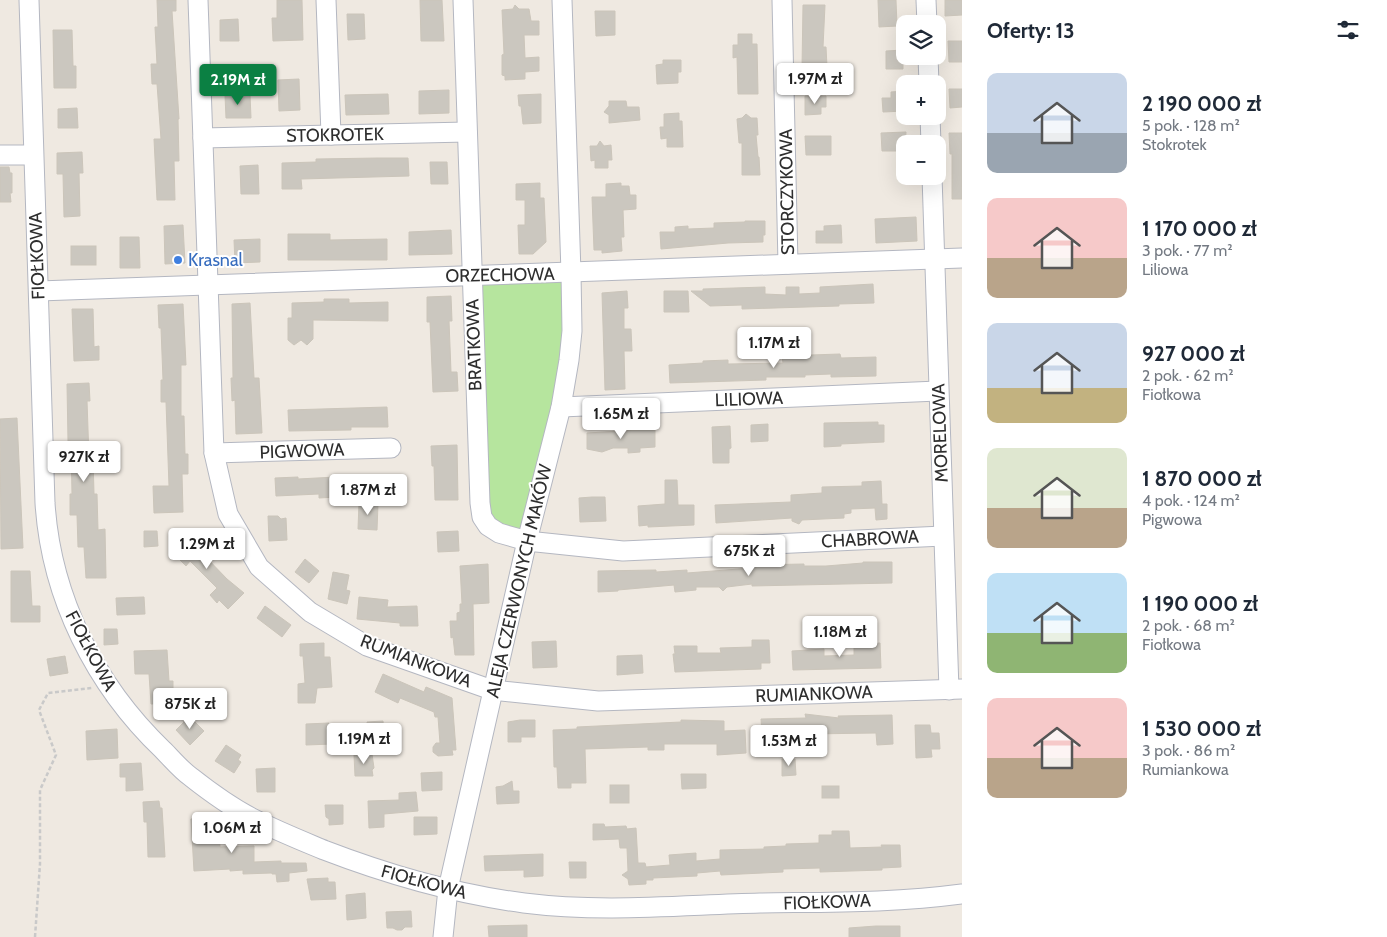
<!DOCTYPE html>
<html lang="pl">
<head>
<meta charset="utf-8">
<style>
  body { margin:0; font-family:Cabin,sans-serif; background:#f2f2f3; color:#1f2937; height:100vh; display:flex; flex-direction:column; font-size:19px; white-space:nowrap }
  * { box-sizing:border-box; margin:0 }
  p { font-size:16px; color:#747a83 }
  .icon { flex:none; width:28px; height:28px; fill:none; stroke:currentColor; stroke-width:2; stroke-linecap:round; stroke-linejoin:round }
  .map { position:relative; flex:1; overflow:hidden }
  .side { display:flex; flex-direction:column; background:#fff; width:425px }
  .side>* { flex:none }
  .controls { position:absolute; left:896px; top:15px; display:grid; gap:10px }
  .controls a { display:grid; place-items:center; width:50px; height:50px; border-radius:10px; background:#fff; box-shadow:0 5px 20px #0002; font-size:25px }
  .price { position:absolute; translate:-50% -42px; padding:0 11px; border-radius:5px; background:#fff; color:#222; font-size:16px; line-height:32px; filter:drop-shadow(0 1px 2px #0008) }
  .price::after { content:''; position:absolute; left:50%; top:30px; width:15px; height:11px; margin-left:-8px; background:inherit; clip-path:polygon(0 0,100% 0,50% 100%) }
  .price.on { background:#0b8043; color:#fff }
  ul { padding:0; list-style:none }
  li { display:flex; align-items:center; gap:15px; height:125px; padding:0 25px }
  li span { display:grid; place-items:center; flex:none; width:140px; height:100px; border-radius:10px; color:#555 }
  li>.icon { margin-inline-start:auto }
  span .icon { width:60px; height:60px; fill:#fffc; stroke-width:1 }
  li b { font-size:21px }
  h2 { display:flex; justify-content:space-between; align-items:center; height:60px; padding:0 25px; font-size:21px }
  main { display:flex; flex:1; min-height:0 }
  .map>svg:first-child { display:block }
  .green { fill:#b6e59e }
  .building { fill:#cbc7bf; stroke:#cbc5ba }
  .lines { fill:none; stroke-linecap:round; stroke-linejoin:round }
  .minor-casing { stroke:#b4b7c1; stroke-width:21 }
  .path { stroke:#c9c9c9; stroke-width:2.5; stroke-dasharray:4 2.5; stroke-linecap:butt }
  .minor { stroke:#fff; stroke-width:19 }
  .shop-dot { fill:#3f7fe0; stroke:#fff; stroke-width:2 }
  .labels { text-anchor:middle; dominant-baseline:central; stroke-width:4; stroke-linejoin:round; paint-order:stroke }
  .street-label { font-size:18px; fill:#2e2e2e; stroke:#fff }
  .shop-label { font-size:18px; fill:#366cbe; stroke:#fff; text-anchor:start }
</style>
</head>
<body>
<main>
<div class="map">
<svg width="962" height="937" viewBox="0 0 962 937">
  <rect width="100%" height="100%" fill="#efe9e1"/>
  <path class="green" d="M 570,273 L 571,331 L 526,540 L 489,525 L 472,275 Z"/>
  <g class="building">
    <path d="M 157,0 L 176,0 L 176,11 L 172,11 L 179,119 L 178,119 L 179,161 L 174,161 L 175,200 L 157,200 L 154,139 L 161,139 L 157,84 L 152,84 L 151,64 L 157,64 L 155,27 L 158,27 Z"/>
    <path d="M 277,0 L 302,0 L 303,40 L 273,41 L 272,18 L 277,18 Z"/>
    <path d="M 420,0 L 442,0 L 444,41 L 421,41 Z"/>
    <path d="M 878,0 L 896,0 L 897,26 L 879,27 Z"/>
    <path d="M 945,0 L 962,0 L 962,15 L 945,16 Z"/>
    <path d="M 515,5 L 519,9 L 529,9 L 531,21 L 539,21 L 539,35 L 524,35 L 525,58 L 539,57 L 539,71 L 525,72 L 525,79 L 505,80 L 505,76 L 502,75 L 502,55 L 504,54 L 502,10 L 513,9 Z"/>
    <path d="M 803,5 L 825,5 L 823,47 L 826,47 L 827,67 L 802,68 Z"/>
    <path d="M 595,11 L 615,11 L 615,35 L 596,36 Z"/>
    <path d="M 347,14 L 364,14 L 365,39 L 348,40 Z"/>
    <path d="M 238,19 L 239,41 L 220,41 L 220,20 Z"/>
    <path d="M 53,30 L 72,30 L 73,66 L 76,66 L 76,88 L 54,88 Z"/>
    <path d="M 738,34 L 752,34 L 752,44 L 757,44 L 758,94 L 738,94 L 737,57 L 733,58 L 733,45 L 738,45 Z"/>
    <path d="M 948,41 L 962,41 L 962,62 L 949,62 Z"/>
    <path d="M 903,50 L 903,69 L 886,69 L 886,51 Z"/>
    <path d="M 663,60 L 681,60 L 681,72 L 678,72 L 678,83 L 657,84 L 656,65 L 663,64 Z"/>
    <path d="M 299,79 L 300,110 L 279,111 L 278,80 Z"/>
    <path d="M 949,89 L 962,89 L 962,107 L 950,108 Z"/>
    <path d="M 449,90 L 449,113 L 419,114 L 419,91 Z"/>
    <path d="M 905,91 L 905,111 L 883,112 L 882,98 L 891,98 L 891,92 Z"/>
    <path d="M 388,94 L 389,114 L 346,115 L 345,95 Z"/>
    <path d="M 541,94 L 541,123 L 523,124 L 521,106 L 519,106 L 518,95 Z"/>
    <path d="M 225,95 L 250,95 L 251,118 L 226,118 Z"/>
    <path d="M 805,96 L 826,96 L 826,107 L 821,107 L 821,114 L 805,115 Z"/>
    <path d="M 609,101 L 626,101 L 627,107 L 639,107 L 640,120 L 609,123 L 609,115 L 604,112 L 609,106 Z"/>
    <path d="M 77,108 L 78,128 L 58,128 L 58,109 Z"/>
    <path d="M 679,113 L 679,121 L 682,121 L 683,147 L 667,147 L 667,138 L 661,139 L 660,127 L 664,127 L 664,114 Z"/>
    <path d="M 746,114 L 751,118 L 757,118 L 758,135 L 756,135 L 758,157 L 759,157 L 760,175 L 742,175 L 742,143 L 739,143 L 737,119 L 742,118 Z"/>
    <path d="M 906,132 L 905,151 L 882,151 L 881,133 Z"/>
    <path d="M 949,133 L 962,133 L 962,199 L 952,199 L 952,154 L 950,154 Z"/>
    <path d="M 805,136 L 831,136 L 831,155 L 806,155 Z"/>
    <path d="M 600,141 L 604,146 L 611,145 L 612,160 L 608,160 L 608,168 L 595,168 L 595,160 L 591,161 L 590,146 L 597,146 Z"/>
    <path d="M 82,152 L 83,173 L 79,173 L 80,216 L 64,217 L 63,174 L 57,174 L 57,153 Z"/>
    <path d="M 378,158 L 408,158 L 409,176 L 301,179 L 302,189 L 282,189 L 282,163 L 316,162 L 316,159 Z"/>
    <path d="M 430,162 L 447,162 L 448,184 L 431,184 Z"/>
    <path d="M 258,165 L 259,194 L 241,194 L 240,166 Z"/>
    <path d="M 0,167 L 9,167 L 10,173 L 12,173 L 12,193 L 10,193 L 11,202 L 0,202 Z"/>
    <path d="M 540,183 L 540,198 L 544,198 L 546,242 L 533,254 L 519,254 L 518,225 L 525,225 L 525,200 L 516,200 L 516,184 Z"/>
    <path d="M 621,183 L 621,186 L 629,186 L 630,195 L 636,195 L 636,209 L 623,210 L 624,237 L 621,237 L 622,251 L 602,253 L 602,250 L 594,250 L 592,197 L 606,197 L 606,184 Z"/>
    <path d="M 916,217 L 917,241 L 876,243 L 875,219 Z"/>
    <path d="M 745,221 L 765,221 L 765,235 L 763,235 L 763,242 L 728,243 L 661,249 L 660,232 L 675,232 L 675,227 L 688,226 L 688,229 L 714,228 L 714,223 L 745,222 Z"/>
    <path d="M 183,225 L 185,263 L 165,264 L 164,226 Z"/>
    <path d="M 841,225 L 842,243 L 816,243 L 816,231 L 824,231 L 824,226 Z"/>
    <path d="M 451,230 L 452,254 L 409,255 L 409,232 Z"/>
    <path d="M 288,234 L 330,234 L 330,240 L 387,239 L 387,260 L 288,260 Z"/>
    <path d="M 120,237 L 139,237 L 140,268 L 120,268 Z"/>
    <path d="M 260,239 L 260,262 L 235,263 L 234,240 Z"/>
    <rect x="71" y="246" width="25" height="19"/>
    <path d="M 873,284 L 874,303 L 839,304 L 839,306 L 742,309 L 742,305 L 710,306 L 691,291 L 703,291 L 703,289 L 765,287 L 765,294 L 786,295 L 786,287 L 799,287 L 799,294 L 820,293 L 820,287 Z"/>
    <path d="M 627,291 L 628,308 L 624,308 L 624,329 L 631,329 L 632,351 L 624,351 L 625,389 L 605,390 L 602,293 Z"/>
    <path d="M 664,291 L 688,291 L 689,312 L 664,312 Z"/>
    <path d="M 451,296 L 452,321 L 449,321 L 451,372 L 457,372 L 458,391 L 433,392 L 430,322 L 427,322 L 427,297 Z"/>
    <path d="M 324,299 L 349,299 L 349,303 L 388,302 L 388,321 L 313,320 L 313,339 L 307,345 L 301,340 L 294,345 L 288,340 L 288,318 L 292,318 L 292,303 L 324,302 Z"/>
    <path d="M 250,303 L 254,378 L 259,378 L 262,433 L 236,434 L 235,400 L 232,401 L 231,378 L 233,378 L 232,304 Z"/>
    <path d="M 183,304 L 186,365 L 181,365 L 181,416 L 184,416 L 185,454 L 188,454 L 188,474 L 182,474 L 183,512 L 154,513 L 153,486 L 169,486 L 166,402 L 161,402 L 161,380 L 163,380 L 161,328 L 159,328 L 158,305 Z"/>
    <path d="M 72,309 L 93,309 L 94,347 L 99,346 L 99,360 L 74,361 Z"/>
    <path d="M 840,354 L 841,358 L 876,357 L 876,376 L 831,377 L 831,374 L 805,375 L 805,377 L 766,377 L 766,380 L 670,383 L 669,365 L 703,363 L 703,361 L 728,360 L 728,364 L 783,363 L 782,356 Z"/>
    <path d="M 89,383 L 90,401 L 87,401 L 89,458 L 93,458 L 94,494 L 97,494 L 98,530 L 105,529 L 106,578 L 86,578 L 84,547 L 78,547 L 77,515 L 70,515 L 70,494 L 72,494 L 71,441 L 68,441 L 67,384 Z"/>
    <path d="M 387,407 L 388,427 L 351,427 L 351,430 L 289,431 L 288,410 Z"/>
    <path d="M 17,418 L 23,548 L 1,549 L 0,419 Z"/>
    <path d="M 878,422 L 878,425 L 884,425 L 884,442 L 841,444 L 841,446 L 824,447 L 824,423 Z"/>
    <path d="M 768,424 L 768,441 L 751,442 L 751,425 Z"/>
    <path d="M 730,426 L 731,448 L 729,449 L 729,463 L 713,463 L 712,427 Z"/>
    <path d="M 639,430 L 655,430 L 655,447 L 640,448 L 640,452 L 628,453 L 628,448 L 613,448 L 602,452 L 587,449 L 587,433 Z"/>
    <path d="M 457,445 L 458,500 L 435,500 L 434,466 L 432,466 L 431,446 Z"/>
    <path d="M 298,477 L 298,479 L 336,477 L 337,497 L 319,498 L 319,494 L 276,496 L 275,478 Z"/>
    <path d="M 665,480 L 677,480 L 678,505 L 694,505 L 694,525 L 648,527 L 648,525 L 639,526 L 638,506 L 665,504 Z"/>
    <path d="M 881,481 L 882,504 L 887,504 L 887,519 L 876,520 L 875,508 L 851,509 L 851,513 L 844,514 L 844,518 L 802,520 L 799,524 L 792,521 L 792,518 L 716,523 L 715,505 L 791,502 L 791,495 L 822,493 L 822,487 L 862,486 L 862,482 Z"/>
    <path d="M 592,497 L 605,497 L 606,521 L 580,522 L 579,498 Z"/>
    <path d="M 359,503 L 378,504 L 377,530 L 358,529 Z"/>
    <path d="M 268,516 L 278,516 L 281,519 L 286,518 L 287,540 L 269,541 Z"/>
    <path d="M 144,531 L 157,531 L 158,546 L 144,547 Z"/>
    <path d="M 458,531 L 459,551 L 438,552 L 437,532 Z"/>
    <path d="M 188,532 L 204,547 L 200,551 L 227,579 L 244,593 L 228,609 L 219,600 L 217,603 L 210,595 L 217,588 L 190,561 L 186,566 L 170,550 Z"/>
    <path d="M 305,559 L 319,571 L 309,583 L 295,572 Z"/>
    <path d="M 863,562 L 892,562 L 892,583 L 752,586 L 752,584 L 727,587 L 723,591 L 719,587 L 696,587 L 696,590 L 675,592 L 674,585 L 618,590 L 618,591 L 598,592 L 598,571 L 656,570 L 656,572 L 687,570 L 687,573 L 752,568 L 752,565 L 804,564 L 804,566 L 826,566 L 863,563 Z"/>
    <path d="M 488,564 L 489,603 L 473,604 L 474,655 L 455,655 L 453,637 L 451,638 L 450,621 L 457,621 L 457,613 L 460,612 L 460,604 L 462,604 L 460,566 Z"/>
    <path d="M 11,571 L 30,571 L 32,606 L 40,606 L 40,622 L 11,622 Z"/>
    <path d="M 333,572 L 349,575 L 346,590 L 350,591 L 347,604 L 328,599 Z"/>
    <path d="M 144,597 L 145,614 L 117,615 L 116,598 Z"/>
    <path d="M 359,597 L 388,600 L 387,607 L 417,606 L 418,626 L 400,626 L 400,623 L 357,619 Z"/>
    <path d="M 265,606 L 291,625 L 282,637 L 257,618 Z"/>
    <path d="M 104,629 L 117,629 L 118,644 L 104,645 Z"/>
    <path d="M 854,634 L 865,634 L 865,644 L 880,643 L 881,668 L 793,670 L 792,651 L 824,649 L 824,656 L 854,655 Z"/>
    <path d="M 752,640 L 769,640 L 770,663 L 761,663 L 761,669 L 675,672 L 673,654 L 675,654 L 674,646 L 697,646 L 697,653 L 721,653 L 720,648 L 752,647 Z"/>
    <path d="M 556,641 L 557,667 L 533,668 L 532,642 Z"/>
    <path d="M 324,643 L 324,657 L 330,657 L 332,687 L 317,688 L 315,703 L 298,703 L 298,684 L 305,683 L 303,656 L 300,656 L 300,644 Z"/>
    <path d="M 167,650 L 169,681 L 173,681 L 173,703 L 151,704 L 149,674 L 135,674 L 134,651 Z"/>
    <path d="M 642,655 L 643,673 L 617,675 L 617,656 Z"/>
    <path d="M 65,656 L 68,673 L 50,676 L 47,659 Z"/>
    <path d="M 383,674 L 424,692 L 426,687 L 452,698 L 456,750 L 452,750 L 453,755 L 438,756 L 433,752 L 433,747 L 436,743 L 440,743 L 438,717 L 435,717 L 434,712 L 400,698 L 398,703 L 375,692 Z"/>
    <path d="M 184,711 L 204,731 L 190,745 L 176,730 L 184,722 Z"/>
    <path d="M 805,714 L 839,718 L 838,716 L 892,715 L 893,744 L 877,745 L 876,733 L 807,734 L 806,739 L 794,739 L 794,733 L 762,734 L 761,719 L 806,718 Z"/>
    <path d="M 520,720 L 535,720 L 535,737 L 521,737 L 521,742 L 508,742 L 508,722 Z"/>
    <path d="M 681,720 L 724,721 L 724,731 L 745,730 L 746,753 L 717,755 L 717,744 L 664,744 L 664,750 L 648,750 L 648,747 L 585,749 L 586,783 L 571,783 L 571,788 L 558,788 L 557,767 L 554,767 L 553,730 L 577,729 L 577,727 L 681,722 Z"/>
    <path d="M 383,721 L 384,739 L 364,740 L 364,727 L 368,727 L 367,722 Z"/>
    <path d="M 329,723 L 329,733 L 332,733 L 332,744 L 306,745 L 306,724 Z"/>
    <path d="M 915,725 L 930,725 L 931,733 L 939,733 L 940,749 L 931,749 L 932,757 L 916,758 Z"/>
    <path d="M 117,729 L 118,758 L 87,760 L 86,731 Z"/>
    <path d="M 226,745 L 241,755 L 238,760 L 241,762 L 234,773 L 215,761 Z"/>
    <path d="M 372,754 L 374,768 L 372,770 L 373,776 L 355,776 L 354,755 Z"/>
    <path d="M 782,759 L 795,759 L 796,775 L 782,776 Z"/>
    <path d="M 141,763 L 143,790 L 126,791 L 126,777 L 120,777 L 120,764 Z"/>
    <path d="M 275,768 L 275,792 L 257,792 L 256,769 Z"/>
    <path d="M 442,772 L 442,790 L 422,791 L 421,773 Z"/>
    <path d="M 681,774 L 706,774 L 706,788 L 682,789 Z"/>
    <path d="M 512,781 L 513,791 L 519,791 L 519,803 L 497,804 L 496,787 L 503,786 Z"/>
    <rect x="610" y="785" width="19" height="18"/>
    <rect x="822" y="786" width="17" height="12"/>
    <path d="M 416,792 L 418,811 L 384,814 L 384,827 L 369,828 L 368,801 L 399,800 L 399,793 Z"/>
    <path d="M 159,801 L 160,808 L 162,808 L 165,857 L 148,857 L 147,822 L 144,822 L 143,802 Z"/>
    <path d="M 325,805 L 343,805 L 343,824 L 329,825 L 329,819 L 326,817 Z"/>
    <path d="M 218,817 L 220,847 L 254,846 L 254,862 L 281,861 L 281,863 L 306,863 L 307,871 L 289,873 L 289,881 L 277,882 L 276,874 L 272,874 L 272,873 L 243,874 L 243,870 L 230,871 L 230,869 L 194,871 L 191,819 Z"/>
    <path d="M 414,817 L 437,817 L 437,834 L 414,835 Z"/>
    <path d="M 593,824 L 604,824 L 605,827 L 626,826 L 627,829 L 636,828 L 638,863 L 645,863 L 646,867 L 670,865 L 669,855 L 696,853 L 696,861 L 720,859 L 720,850 L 764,849 L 764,847 L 786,846 L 786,844 L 819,843 L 819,835 L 832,835 L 832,831 L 849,831 L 850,848 L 882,847 L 881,845 L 900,845 L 901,867 L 882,868 L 882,870 L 820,872 L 820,868 L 783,869 L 783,872 L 721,875 L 720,871 L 697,873 L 697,876 L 653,878 L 653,880 L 646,880 L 646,884 L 629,885 L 628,879 L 622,875 L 628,871 L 627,848 L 620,848 L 619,839 L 593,840 Z"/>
    <path d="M 543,854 L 543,876 L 524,877 L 524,870 L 485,871 L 484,856 Z"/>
    <path d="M 569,862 L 586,862 L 586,878 L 570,878 Z"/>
    <path d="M 328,878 L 328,882 L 335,882 L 336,899 L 311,900 L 307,879 Z"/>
    <path d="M 365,893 L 366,918 L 347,920 L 346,895 Z"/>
    <path d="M 411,911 L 412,927 L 405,927 L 402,930 L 397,930 L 393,928 L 387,928 L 386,912 Z"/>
    <path d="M 527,925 L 527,937 L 489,937 L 488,926 Z"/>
    <path d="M 876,926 L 900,926 L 900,937 L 849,937 L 849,928 Z"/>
  </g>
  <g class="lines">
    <defs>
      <g id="minor">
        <path d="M 29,0 L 45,503 C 51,597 95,685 163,750 C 172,759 181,770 191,777 C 210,792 231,807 252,818 C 275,830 300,840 324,850 C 389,875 455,894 524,903 C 603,913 681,905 760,903 C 827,902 895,903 962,894"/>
        <path d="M 198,0 L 214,453 L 228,514 L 259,567 L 310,612 L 367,646 L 492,690 L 598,701 L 962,689"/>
        <path d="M 326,0 L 331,135"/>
        <path d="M 463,0 L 480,503 L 482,517 L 488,526 L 499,533 L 527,541 L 623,551 L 943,536"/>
        <path d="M 782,0 L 788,264"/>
        <path d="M 926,0 L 927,24"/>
        <path d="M 928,56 L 929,84"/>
        <path d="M 930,116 L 931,144"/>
        <path d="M 203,138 L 467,132"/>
        <path d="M 0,155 L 33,155"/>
        <path d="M 932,176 L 949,690"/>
        <path d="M 39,291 L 962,258"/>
        <path d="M 561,407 L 938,391"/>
        <path d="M 214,453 L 391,448"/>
        <path d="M 443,937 L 448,889 L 527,541 L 561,407 L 569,360 L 572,331 L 571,273 L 562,0"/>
      </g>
    </defs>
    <use href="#minor" class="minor-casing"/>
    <path class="path" d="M 35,937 L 40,864 L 40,790 L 56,755 L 39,710 L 48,693 L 92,688"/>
    <use href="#minor" class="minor"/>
  </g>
  <circle class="shop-dot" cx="178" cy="260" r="5"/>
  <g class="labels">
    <g class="street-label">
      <text transform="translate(335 135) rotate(-1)">STOKROTEK</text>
      <text transform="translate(787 192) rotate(-91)">STORCZYKOWA</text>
      <text transform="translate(37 256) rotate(-92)">FIOŁKOWA</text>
      <text transform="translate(500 275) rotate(-1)">ORZECHOWA</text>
      <text transform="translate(474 345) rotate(-92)">BRATKOWA</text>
      <text transform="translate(749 399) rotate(-2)">LILIOWA</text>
      <text transform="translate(940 433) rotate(-92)">MORELOWA</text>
      <text transform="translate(302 451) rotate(-2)">PIGWOWA</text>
      <text transform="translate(870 539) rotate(-3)">CHABROWA</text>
      <text transform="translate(519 581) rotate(-77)">ALEJA CZERWONYCH MAKÓW</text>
      <text transform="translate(91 651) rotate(62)">FIOŁKOWA</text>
      <text transform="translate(416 661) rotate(21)">RUMIANKOWA</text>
      <text transform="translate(814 694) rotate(-2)">RUMIANKOWA</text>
      <text transform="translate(424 882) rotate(15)">FIOŁKOWA</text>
      <text transform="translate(827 902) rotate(-2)">FIOŁKOWA</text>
    </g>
    <g class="shop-label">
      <text x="188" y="260">Krasnal</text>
    </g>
  </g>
</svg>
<div class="controls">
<a><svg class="icon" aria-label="layers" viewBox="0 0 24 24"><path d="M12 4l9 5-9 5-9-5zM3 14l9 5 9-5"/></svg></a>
<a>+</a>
<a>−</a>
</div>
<b class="price" style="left:815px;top:105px">1.97M zł</b>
<b class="price on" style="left:238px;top:106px">2.19M zł</b>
<b class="price" style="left:774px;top:369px">1.17M zł</b>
<b class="price" style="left:621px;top:440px">1.65M zł</b>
<b class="price" style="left:84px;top:483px">927K zł</b>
<b class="price" style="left:368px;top:516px">1.87M zł</b>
<b class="price" style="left:207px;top:570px">1.29M zł</b>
<b class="price" style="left:749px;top:577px">675K zł</b>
<b class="price" style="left:840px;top:658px">1.18M zł</b>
<b class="price" style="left:190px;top:730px">875K zł</b>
<b class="price" style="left:364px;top:765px">1.19M zł</b>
<b class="price" style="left:789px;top:767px">1.53M zł</b>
<b class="price" style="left:232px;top:854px">1.06M zł</b>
</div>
<section class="side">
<h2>Oferty: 13<svg class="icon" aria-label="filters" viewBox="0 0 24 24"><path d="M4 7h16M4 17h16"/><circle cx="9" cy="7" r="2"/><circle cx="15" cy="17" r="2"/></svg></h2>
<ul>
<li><span style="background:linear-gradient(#c9d6e8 60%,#9aa5b1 0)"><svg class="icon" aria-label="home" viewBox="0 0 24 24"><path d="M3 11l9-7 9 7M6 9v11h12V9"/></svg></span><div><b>2 190 000 zł</b><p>5 pok. · 128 m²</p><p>Stokrotek</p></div></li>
<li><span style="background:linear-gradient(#f6c9c9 60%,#b9a48a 0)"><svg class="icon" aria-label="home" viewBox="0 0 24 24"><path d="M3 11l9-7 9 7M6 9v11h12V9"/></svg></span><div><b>1 170 000 zł</b><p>3 pok. · 77 m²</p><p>Liliowa</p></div></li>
<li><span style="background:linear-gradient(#c9d6e8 65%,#c2b280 0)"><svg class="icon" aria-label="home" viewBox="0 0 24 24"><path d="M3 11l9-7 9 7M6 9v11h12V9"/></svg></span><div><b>927 000 zł</b><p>2 pok. · 62 m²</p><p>Fiołkowa</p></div></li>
<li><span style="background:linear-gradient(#dfe7d0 60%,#b9a48a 0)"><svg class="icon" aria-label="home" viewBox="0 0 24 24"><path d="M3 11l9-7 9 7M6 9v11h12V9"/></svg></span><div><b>1 870 000 zł</b><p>4 pok. · 124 m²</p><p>Pigwowa</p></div></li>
<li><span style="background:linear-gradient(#bfe0f5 60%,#8fb573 0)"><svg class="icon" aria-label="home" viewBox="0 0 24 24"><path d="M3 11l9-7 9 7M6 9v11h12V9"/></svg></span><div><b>1 190 000 zł</b><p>2 pok. · 68 m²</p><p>Fiołkowa</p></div></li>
<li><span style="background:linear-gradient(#f6c9c9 60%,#b9a48a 0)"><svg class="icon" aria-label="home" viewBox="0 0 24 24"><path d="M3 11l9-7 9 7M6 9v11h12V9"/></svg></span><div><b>1 530 000 zł</b><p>3 pok. · 86 m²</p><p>Rumiankowa</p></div></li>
</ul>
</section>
</main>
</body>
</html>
